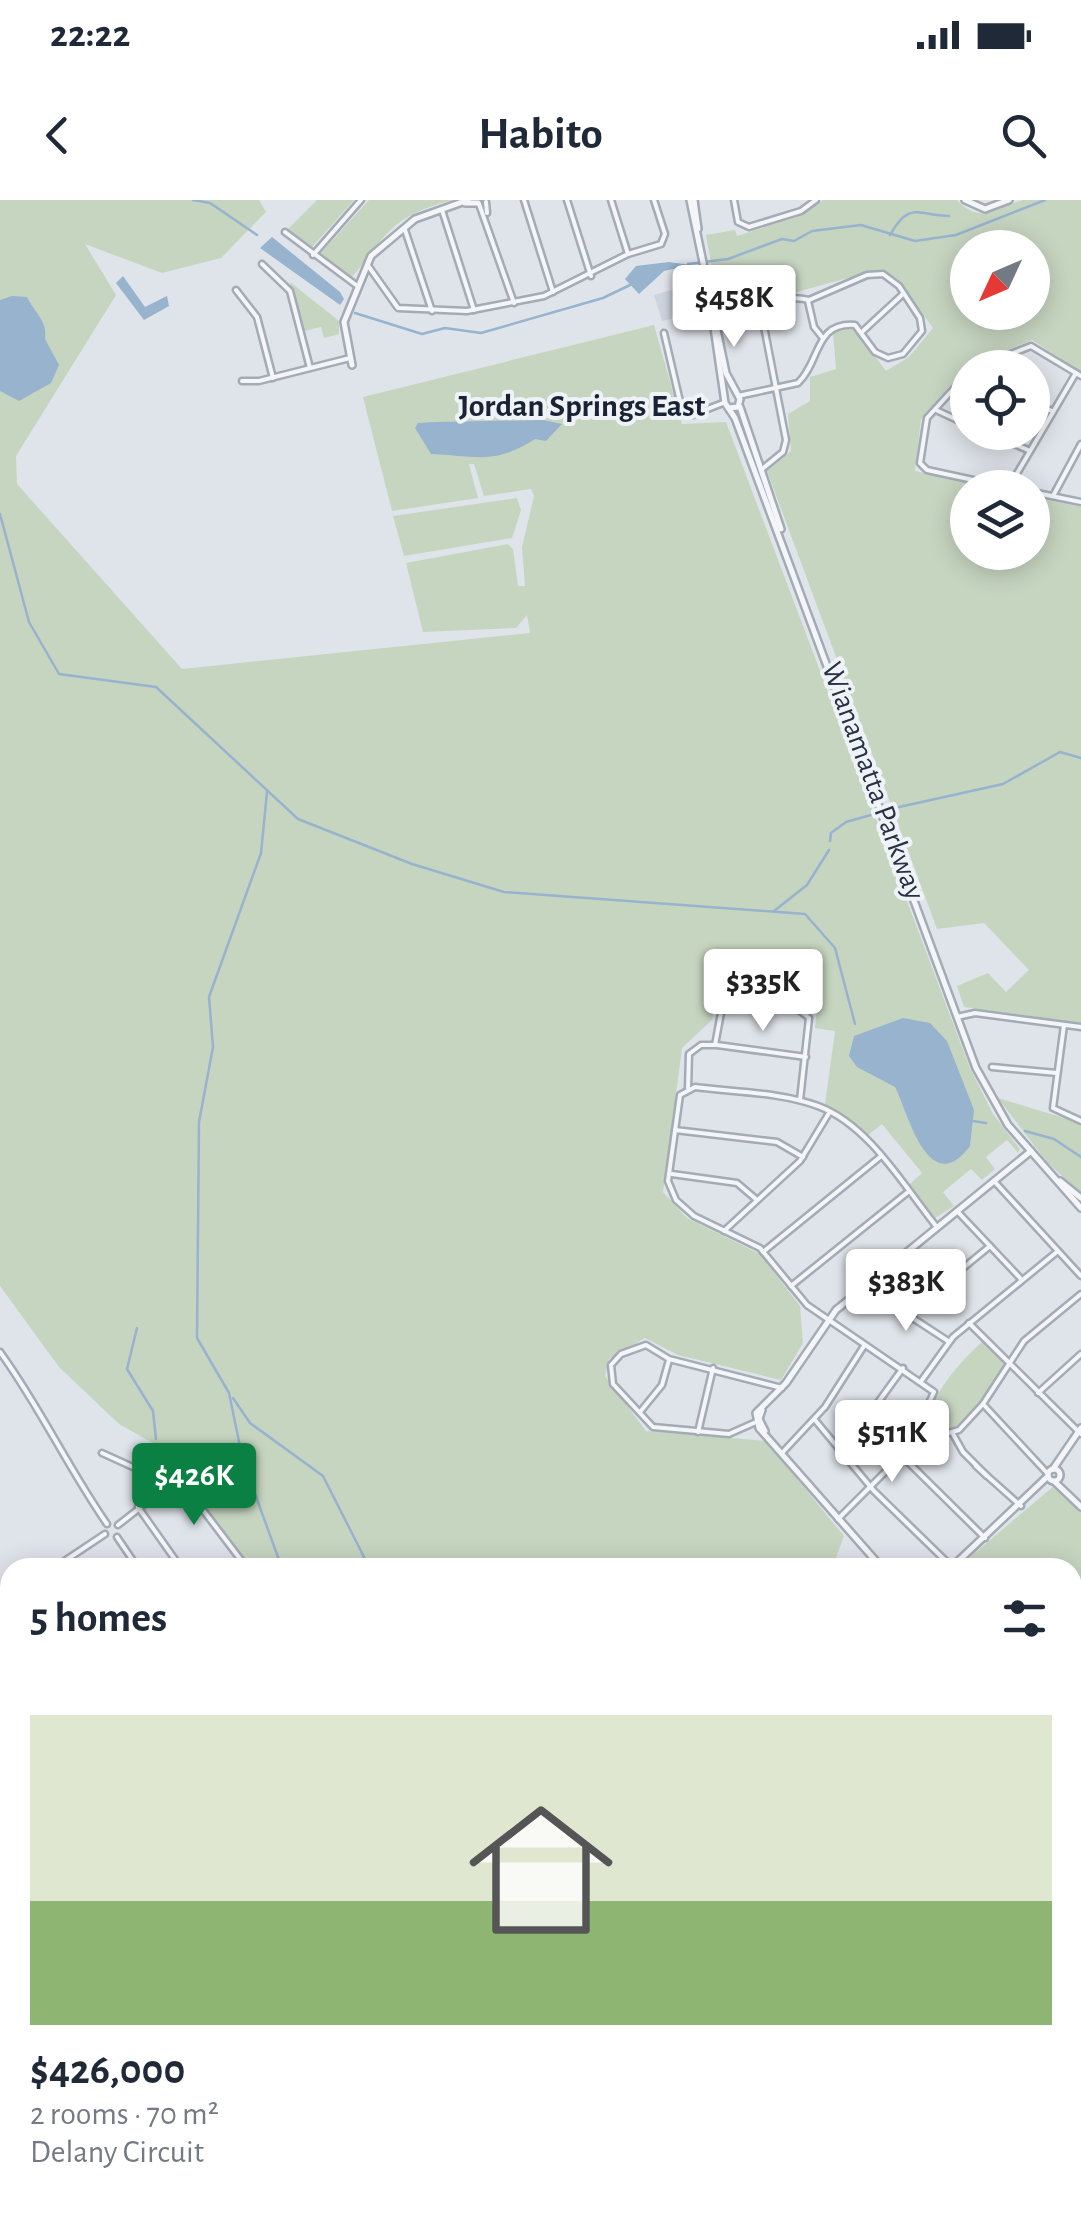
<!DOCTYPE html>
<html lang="en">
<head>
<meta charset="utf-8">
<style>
  body { margin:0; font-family:"Alegreya Sans",sans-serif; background:#f2f2f3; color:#1f2937; height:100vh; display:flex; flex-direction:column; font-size:38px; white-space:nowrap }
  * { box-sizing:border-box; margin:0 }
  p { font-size:32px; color:#747a83 }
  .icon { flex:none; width:55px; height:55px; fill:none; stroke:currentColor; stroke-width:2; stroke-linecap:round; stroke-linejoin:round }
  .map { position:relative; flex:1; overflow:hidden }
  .sheet { position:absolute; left:0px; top:1358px; width:1082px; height:672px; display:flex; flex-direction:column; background:#fff; border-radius:30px 30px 0 0; box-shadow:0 5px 25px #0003 }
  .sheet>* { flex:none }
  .needle { width:65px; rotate:226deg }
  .fabs { position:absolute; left:950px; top:30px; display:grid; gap:20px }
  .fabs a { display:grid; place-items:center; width:100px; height:100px; border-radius:50%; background:#fff; box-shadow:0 5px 25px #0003; font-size:50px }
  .price { position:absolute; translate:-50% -85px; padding:0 22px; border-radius:10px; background:#fff; color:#222; font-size:32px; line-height:65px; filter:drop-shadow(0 2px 5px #0008) }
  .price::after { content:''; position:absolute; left:50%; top:60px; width:30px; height:22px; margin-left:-15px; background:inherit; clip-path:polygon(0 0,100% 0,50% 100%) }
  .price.current { background:#0b8043; color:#fff }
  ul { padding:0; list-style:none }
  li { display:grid; align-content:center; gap:20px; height:530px; padding:0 30px }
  li span { display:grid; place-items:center; height:310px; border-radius:0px; color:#555 }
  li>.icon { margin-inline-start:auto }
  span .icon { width:180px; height:180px; fill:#fffc; stroke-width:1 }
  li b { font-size:42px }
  h2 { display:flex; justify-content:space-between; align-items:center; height:120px; padding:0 30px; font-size:42px }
  .status { display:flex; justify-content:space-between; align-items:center; height:70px; padding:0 50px; background:#fff; direction:ltr }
  .status svg { height:28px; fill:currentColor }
  header { display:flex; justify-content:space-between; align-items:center; height:130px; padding:0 30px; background:#fff; font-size:45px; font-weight:700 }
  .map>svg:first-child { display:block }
  .built { fill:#cdd3dc }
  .green { fill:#c6d5c0; fill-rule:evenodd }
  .water { fill:#97b3ce }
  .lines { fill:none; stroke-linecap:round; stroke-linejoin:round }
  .stream { stroke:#97b3ce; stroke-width:2.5 }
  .minor-casing { stroke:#a4abb5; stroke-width:9 }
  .tertiary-casing { stroke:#a4abb5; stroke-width:10 }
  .trunk-casing { stroke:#8592a2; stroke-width:14 }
  .minor { stroke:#f3f5f8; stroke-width:4 }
  .tertiary { stroke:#f3f5f8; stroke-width:5 }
  .secondary { stroke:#fff; stroke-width:6 }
  .trunk { stroke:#fff; stroke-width:9 }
  .labels { text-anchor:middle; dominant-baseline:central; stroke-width:8; stroke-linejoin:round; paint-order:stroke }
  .street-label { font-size:30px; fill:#263243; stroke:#eff3f7 }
  .neighbourhood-label { font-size:32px; font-weight:bold; fill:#192334; stroke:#eff3f7 }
</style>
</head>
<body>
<div class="status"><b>22:22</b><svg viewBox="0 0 49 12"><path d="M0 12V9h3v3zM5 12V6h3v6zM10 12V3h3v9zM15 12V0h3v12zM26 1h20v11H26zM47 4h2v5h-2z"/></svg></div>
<header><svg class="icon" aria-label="back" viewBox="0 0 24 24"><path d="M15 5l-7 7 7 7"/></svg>Habito<svg class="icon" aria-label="search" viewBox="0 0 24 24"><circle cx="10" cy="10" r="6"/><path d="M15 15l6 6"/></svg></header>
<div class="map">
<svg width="1081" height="2029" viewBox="0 0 1081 2029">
  <rect width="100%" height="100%" fill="#dfe4ea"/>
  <path class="built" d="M 681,87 L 683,116 L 662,121 L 654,95 Z"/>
  <g class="green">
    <path d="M 0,0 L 259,0 L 266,12 L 221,58 L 162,73 L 85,44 L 116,95 L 16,256 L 17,284 L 182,469 L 530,433 L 527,415 L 516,428 L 423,432 L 406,363 L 508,344 L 513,349 L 518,386 L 525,386 L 522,347 L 534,296 L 531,289 L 484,296 L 474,264 L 469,264 L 478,298 L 392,311 L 363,197 L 654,125 L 682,224 L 726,222 L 970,868 L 993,914 L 1020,949 L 1018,953 L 1007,940 L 986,957 L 995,969 L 982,980 L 971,969 L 943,992 L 954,1006 L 935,1018 L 909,985 L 922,973 L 882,924 L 868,935 L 825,904 L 835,831 L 815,828 L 817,809 L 759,785 L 718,783 L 712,820 L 682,848 L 663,992 L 687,1018 L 760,1054 L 800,1106 L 803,1143 L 781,1180 L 678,1155 L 645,1138 L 609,1159 L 605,1176 L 646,1231 L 766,1241 L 844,1336 L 835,1360 L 804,1368 L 254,1367 L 238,1353 L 167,1251 L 119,1224 L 59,1167 L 0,1086 Z"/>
    <path d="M 317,0 L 354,0 L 312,47 L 288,29 Z"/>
    <path d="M 369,0 L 452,0 C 386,19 391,32 351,78 L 321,53 Z"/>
    <path d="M 823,0 L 957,0 C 981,26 997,7 1023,0 C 1040,0 1063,0 1081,0 L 1081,172 L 1032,140 L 966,167 L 921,219 L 915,271 L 987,287 L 968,288 L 968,352 L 1032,352 L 1033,297 L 1081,307 L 1081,823 L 964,807 L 957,786 L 988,773 L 1006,792 L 1029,770 L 984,723 L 937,729 L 767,271 L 791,251 L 788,214 L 810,201 L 810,177 L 836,169 L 833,132 L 854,129 L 886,171 L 909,157 L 933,128 L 897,79 L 877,70 L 720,113 L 706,35 L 735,30 L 737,36 L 803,15 ZM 968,48 L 1032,48 L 1032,112 L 968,112 Z"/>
    <path d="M 290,82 L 339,121 L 339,134 L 324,138 L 321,127 L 304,131 L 311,160 Z"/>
    <path d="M 517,298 L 521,310 L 512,338 L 404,356 L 393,316 Z"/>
    <path d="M 998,898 L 1081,923 L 1081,994 L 1046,961 Z"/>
    <path d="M 983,1141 L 1004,1164 L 985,1198 L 954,1230 L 929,1225 C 927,1197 962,1160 983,1141 Z"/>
    <path d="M 1055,1285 L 1081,1311 L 1081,1437 L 1073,1448 L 1072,1368 L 957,1368 Z"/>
    <path d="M 191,2020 L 434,2020 L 422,2029 L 178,2029 Z"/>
  </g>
  <g class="water">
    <path d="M 272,37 L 340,92 L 344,99 L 340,105 L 260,48 Z"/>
    <path d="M 669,62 L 691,65 L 664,71 L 639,94 L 625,79 L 636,66 Z"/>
    <path d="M 123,76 L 145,107 L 167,96 L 169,106 L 144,120 L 116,83 Z"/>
    <path d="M 12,96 L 27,97 C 34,112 48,121 45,139 L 59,165 L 51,183 L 19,201 L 0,191 L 0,100 Z"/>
    <path d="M 543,220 L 562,224 L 546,241 L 535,239 C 495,265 475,256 431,254 L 415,228 L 418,223 L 435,222 Z"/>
    <path d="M 903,818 L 930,823 L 947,841 L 974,910 L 970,946 C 928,1002 907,909 895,887 L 857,867 L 849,856 L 854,836 Z"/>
  </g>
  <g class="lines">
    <g class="stream">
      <path d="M 193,0 L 210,3 L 257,35"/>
      <path d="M 890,35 C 909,1 917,15 949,16"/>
      <path d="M 688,64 L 728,59 L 782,39 L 794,41 L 812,31 L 861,25 L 915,41 L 956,35 L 1045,0"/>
      <path d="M 355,113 L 422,134 L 445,128 L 481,133 L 603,98 L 630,85"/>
      <path d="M 0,314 L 29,422 L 59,474 L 156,487 L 298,619 L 412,664 L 504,692 L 805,714 L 835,748 L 855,824"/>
      <path d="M 267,592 L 261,653 L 209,797 L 213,847 L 199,922 L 197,1138 L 229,1193 L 243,1261 L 282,1368"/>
      <path d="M 890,609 L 1003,584 L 1060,552 L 1081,558"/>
      <path d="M 830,641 L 831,633 L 846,622 L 878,613"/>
      <path d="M 774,711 L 807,685 L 829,650"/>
      <path d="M 973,921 L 986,923"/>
      <path d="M 1025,931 L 1054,939 L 1081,957"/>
      <path d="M 137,1128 L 127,1169 L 153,1211 L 156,1239"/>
      <path d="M 233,1198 L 250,1223 L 323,1276 L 365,1359 L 423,1368"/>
      <path d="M 1072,1479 L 1081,1464"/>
    </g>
    <defs>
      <g id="minor">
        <path d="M 524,0 L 553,92"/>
        <path d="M 567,0 L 591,76"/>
        <path d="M 611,0 L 628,54"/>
        <path d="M 734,0 L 738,22 L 749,27 L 801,11 L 816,0"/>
        <path d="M 486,2 L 487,13"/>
        <path d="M 479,4 L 514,103"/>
        <path d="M 442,10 L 474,110"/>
        <path d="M 405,30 L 432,111"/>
        <path d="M 285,32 L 356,85"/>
        <path d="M 313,55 L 361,0"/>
        <path d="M 262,64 L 290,91 L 310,168"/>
        <path d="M 369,67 L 398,108 L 467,111 L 544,96 L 628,54 L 661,44 L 665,34 L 654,0"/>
        <path d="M 236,90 L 257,117 L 273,178"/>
        <path d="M 808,101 L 814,127 L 822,137"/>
        <path d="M 863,131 L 903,94"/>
        <path d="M 664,133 L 682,210 L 692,215 L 723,203"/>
        <path d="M 975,168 L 1031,146 L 1081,176"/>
        <path d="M 968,173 L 927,218 L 920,263 L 927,270 L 1010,288"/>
        <path d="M 242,181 L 259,181 L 350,158"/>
        <path d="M 738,196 L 798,183 C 821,161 814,122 855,125 L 875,152 L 888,158 L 903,154 L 922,131 L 920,118 L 899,86 L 883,74 L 867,75 L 809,100"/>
        <path d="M 1032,203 L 1052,211"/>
        <path d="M 936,210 L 968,225"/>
        <path d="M 986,232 L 1028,250"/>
        <path d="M 761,270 L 783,252 L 786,240 L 761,111 C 771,99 794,96 809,100"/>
        <path d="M 1009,287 L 1076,173"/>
        <path d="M 1032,292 L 1081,302"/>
        <path d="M 1053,296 L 1081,244"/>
        <path d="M 957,817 L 975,813 L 1081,827"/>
        <path d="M 1064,825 L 1053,908 L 1081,921"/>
        <path d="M 717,845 L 806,857"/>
        <path d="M 992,867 L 1057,873"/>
        <path d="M 688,888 L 689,854 L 701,845 L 715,845 L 724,797 C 745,782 792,802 809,818 L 800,900"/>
        <path d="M 675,930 L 777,942 L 803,957"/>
        <path d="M 672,974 L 737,983 L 757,1000"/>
        <path d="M 994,981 L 1081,1076"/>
        <path d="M 957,1011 L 1022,1080"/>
        <path d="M 724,1031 L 800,961 L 829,913"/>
        <path d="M 763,1052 L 880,957"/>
        <path d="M 791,1086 L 908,992"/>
        <path d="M 882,1098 L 948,1141"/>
        <path d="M 907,1114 L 990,1046"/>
        <path d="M 969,1123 L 1081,1234"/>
        <path d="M 0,1152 C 40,1207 68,1268 107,1324"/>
        <path d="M 922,1180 L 953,1137 L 1058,1051"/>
        <path d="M 1038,1193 L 1081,1154"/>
        <path d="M 983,1204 L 1048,1274"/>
        <path d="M 640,1212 L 662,1185 L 669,1160"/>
        <path d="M 815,1220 L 874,1291 L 952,1367"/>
        <path d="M 756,1222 L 729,1234 L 653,1227 L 613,1184 L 611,1165 L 621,1154 L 646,1145 L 669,1159 L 782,1188"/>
        <path d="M 921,1225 L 945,1234 L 959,1230 L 983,1204 L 1024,1141 L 1081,1094"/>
        <path d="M 698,1232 L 713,1168"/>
        <path d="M 953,1234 L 963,1252 L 987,1276"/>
        <path d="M 842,1252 L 903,1168"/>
        <path d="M 102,1253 L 146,1273 L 159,1292"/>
        <path d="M 782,1253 L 825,1207 L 864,1146"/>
        <path d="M 903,1257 L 985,1338"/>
        <path d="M 976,1266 L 1021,1306"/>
        <path d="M 138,1307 L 181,1368"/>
        <path d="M 838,1319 L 908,1249 L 934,1192 L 807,1105 L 760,1048 L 694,1016 L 676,1000 L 668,981 L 680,895 L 695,887 C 734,892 780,892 818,906 C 869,925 903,985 936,1026"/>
        <path d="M 118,1325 L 173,1282 L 181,1281 L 247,1368"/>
        <path d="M 117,1337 L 138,1368"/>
        <path d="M 54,1368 L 105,1334"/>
        <path d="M 818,1368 L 821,1368"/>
        <path d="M 0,1406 L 10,1399"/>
        <path d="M 1072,1575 L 1081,1579"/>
        <path d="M 1072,1640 L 1081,1652"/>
        <path d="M 1072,1709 L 1081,1705"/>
        <path d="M 1072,1737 L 1077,1753 L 1072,1761"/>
        <path d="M 1075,1802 L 1081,1816"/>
        <path d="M 1072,1975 L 1078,1988"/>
        <path d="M 0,2006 L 16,2029"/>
        <path d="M 833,2020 L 835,2029"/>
        <path d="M 883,2020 L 886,2029"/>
        <path d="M 1012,2020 L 1021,2029"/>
        <path d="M 951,2022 L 963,2029"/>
        <path d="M 170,2029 L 183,2020"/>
      </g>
      <g id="tertiary">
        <path d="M 690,0 L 726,173 L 740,199 L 738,207 L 729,208"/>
        <path d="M 694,0 L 698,29"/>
        <path d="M 965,0 L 985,9 L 1009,0"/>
        <path d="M 465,3 L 478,3"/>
        <path d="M 710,100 L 725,203 L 735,218 L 976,868 L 1008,925 L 1081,1008"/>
        <path d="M 352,165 L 344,122 L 371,56 L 415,19 L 468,0"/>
        <path d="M 740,207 L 781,329"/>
        <path d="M 1060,981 L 1081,998"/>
        <path d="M 762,1210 L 759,1219 L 765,1231"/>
        <circle cx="1054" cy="1275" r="6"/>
        <path d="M 1053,1269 L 1081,1228"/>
        <path d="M 1055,1282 L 1081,1307"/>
        <path d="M 882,1368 L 759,1228 L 756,1213 L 786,1183 L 836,1110 L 1031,951"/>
        <path d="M 951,1368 L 1048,1276"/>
        <path d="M 1072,1530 L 1081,1537"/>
      </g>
      <g id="trunk">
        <path d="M 1072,1782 L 1081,1782"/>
        <path d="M 794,2020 L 795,2029"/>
      </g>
    </defs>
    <use href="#minor" class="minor-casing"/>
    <use href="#tertiary" class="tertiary-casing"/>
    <use href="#trunk" class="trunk-casing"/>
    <use href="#minor" class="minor"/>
    <use href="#tertiary" class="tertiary"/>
    <path class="secondary" d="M 0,1576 L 10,1590"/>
    <use href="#trunk" class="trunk"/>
  </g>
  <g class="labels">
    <g class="street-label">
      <text transform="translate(873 581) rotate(70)">Wianamatta Parkway</text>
    </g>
    <g class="neighbourhood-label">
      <text x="582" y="206">Jordan Springs East</text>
    </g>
  </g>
</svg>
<div class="fabs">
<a><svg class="needle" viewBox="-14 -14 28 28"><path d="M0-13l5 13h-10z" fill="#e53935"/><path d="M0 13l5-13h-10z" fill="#747a83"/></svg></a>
<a><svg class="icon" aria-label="locate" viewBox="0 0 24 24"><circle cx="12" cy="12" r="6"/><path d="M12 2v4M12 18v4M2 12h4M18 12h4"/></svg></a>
<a><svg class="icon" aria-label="layers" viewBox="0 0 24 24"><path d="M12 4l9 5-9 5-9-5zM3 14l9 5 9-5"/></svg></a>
</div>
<b class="price" style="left:734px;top:150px">$458K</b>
<b class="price" style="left:763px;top:834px">$335K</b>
<b class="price" style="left:906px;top:1134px">$383K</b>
<b class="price" style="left:892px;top:1285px">$511K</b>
<b class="price current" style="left:194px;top:1328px">$426K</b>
<section class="sheet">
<h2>5 homes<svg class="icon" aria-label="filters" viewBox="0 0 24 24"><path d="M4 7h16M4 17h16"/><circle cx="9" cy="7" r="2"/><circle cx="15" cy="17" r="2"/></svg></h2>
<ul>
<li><span style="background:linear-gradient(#dfe7d0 60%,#8fb573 0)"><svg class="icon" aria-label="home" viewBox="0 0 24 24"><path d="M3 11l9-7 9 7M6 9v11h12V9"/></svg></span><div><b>$426,000</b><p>2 rooms · 70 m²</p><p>Delany Circuit</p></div></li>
</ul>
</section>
</div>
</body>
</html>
